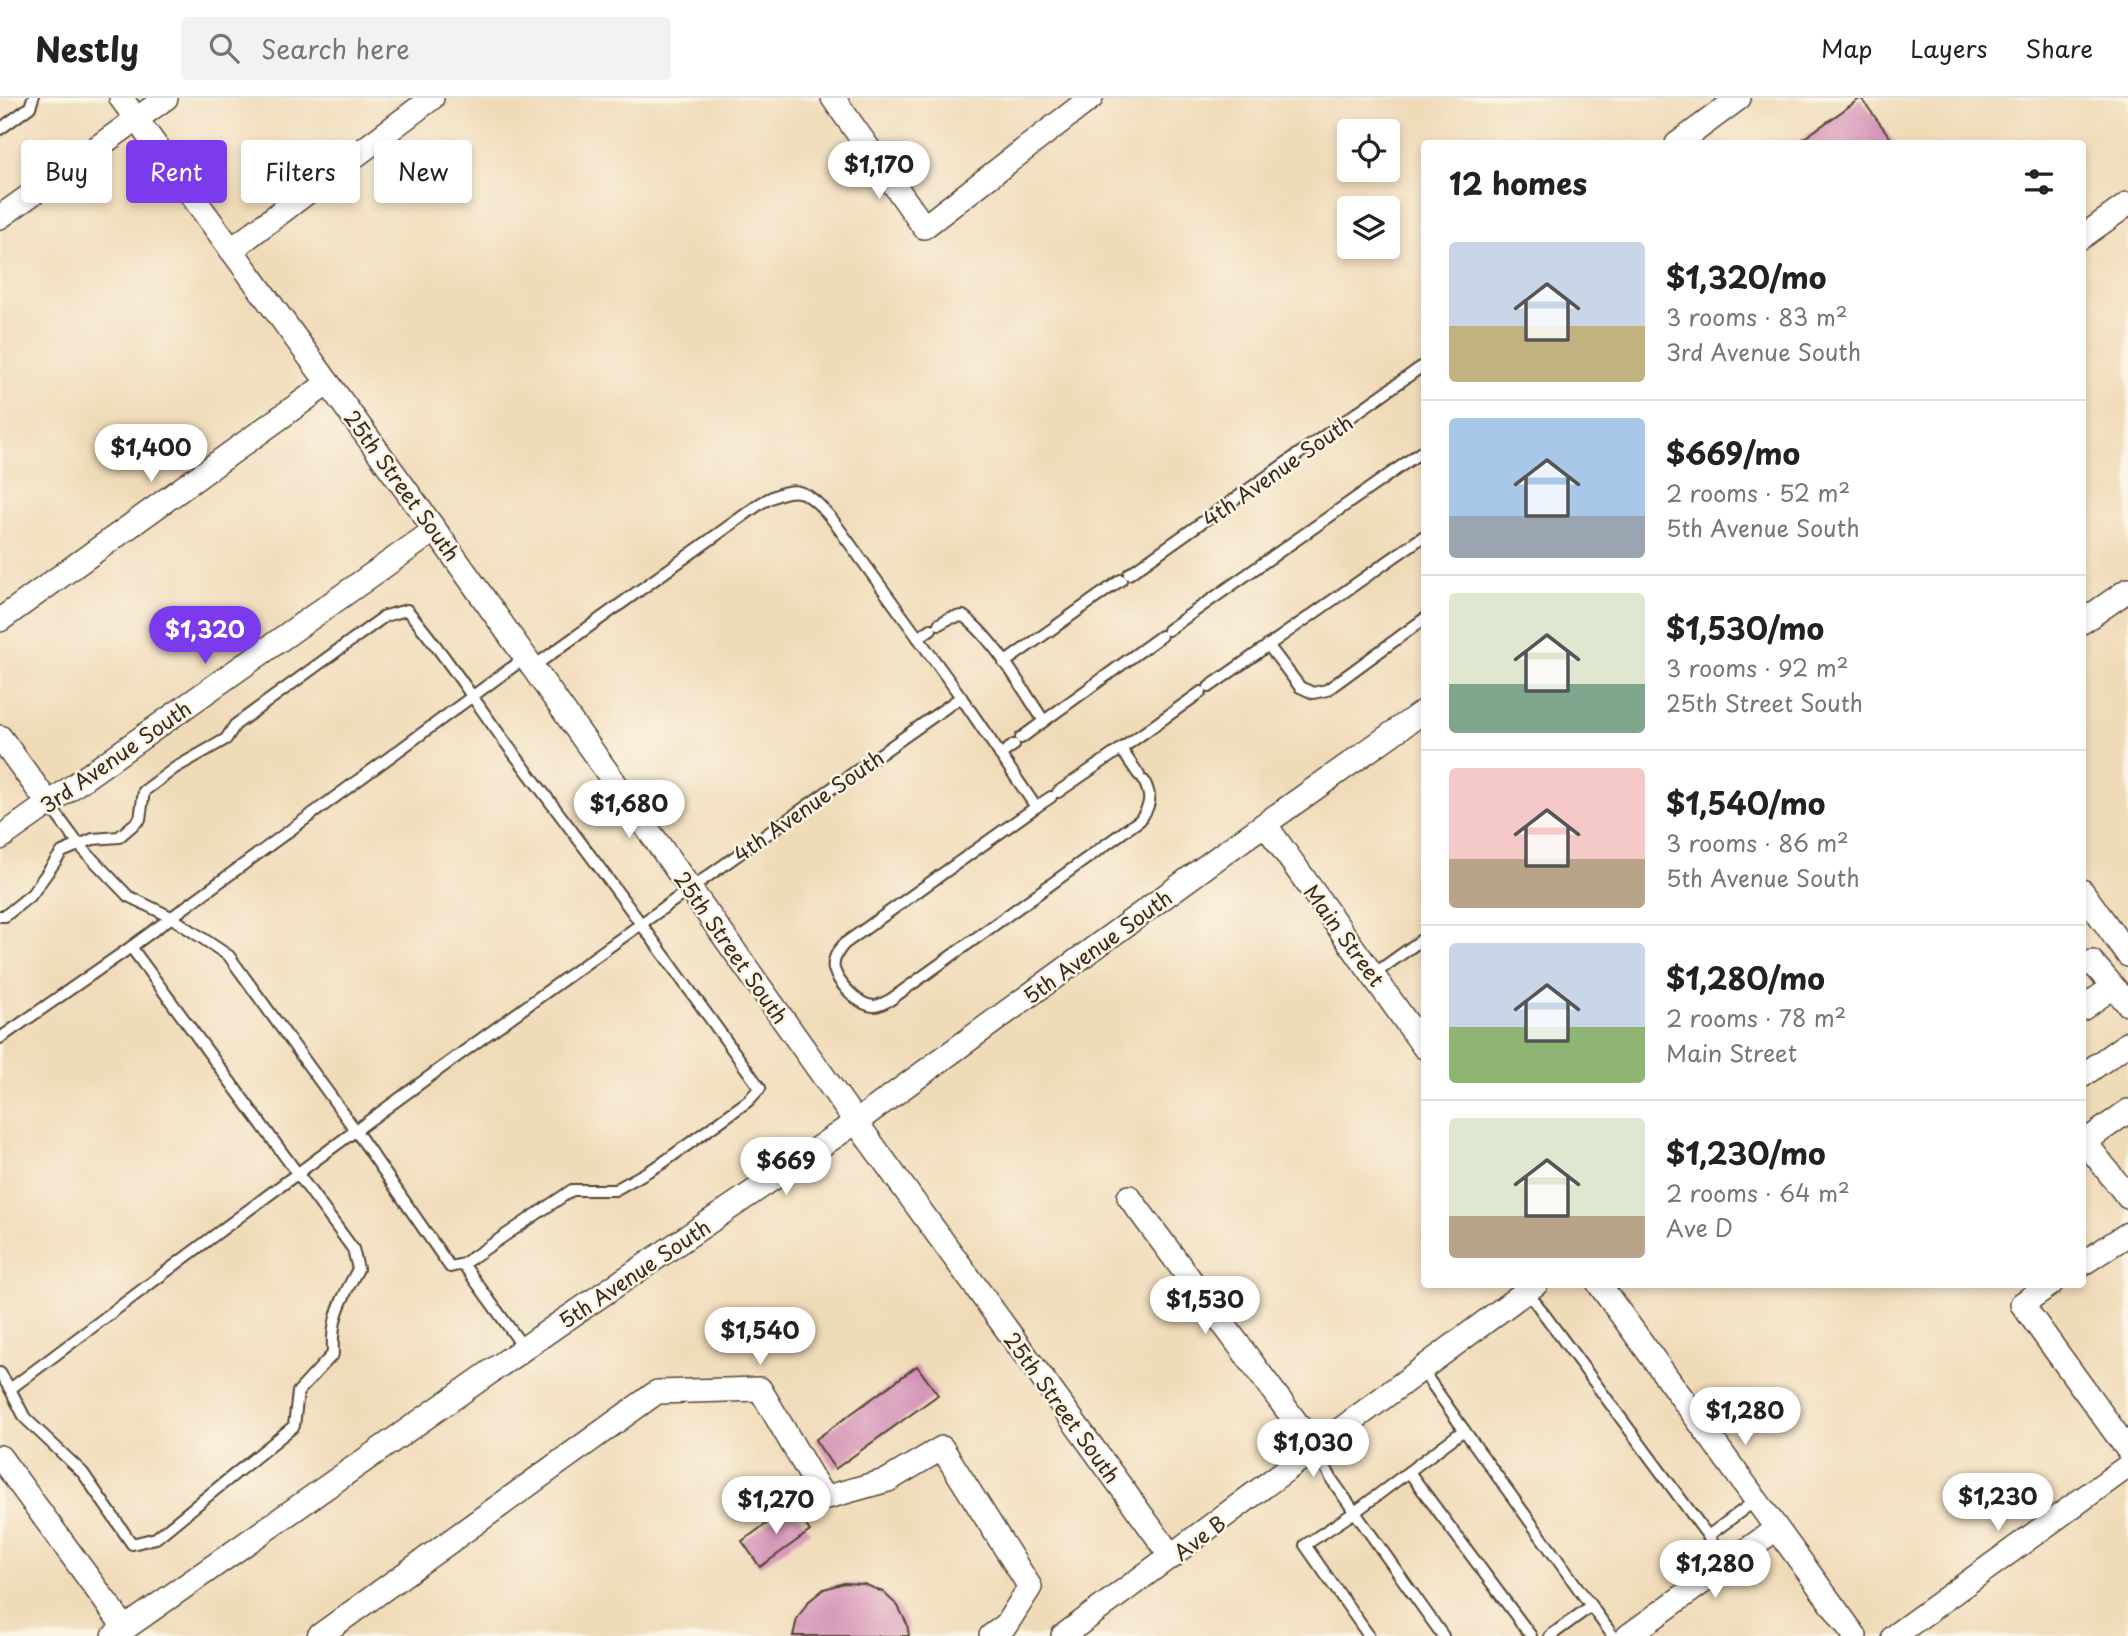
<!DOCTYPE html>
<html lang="en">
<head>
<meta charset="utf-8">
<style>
  body { margin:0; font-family:"Playpen Sans",sans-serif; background:#f2f2f2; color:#222; height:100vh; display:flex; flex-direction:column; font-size:26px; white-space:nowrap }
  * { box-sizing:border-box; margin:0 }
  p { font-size:23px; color:#767676 }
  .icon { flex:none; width:38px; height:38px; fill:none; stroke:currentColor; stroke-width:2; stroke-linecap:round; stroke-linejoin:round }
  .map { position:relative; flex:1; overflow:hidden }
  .panel { position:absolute; left:1421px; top:42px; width:665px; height:1148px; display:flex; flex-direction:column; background:#fff; border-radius:7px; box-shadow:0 4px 10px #0003 }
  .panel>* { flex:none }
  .top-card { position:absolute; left:21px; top:42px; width:665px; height:63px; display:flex; gap:14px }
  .tools { position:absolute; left:1337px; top:21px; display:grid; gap:14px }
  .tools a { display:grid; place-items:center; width:63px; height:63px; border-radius:7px; background:#fff; box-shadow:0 4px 10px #0003; font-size:35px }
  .price { position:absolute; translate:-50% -60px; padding:0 16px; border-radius:24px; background:#fff; color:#222; font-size:23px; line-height:46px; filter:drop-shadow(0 2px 4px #0008) }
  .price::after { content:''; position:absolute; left:50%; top:42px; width:21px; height:16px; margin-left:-10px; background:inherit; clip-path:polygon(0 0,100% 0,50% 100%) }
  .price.active { background:#7c3aed; color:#fff }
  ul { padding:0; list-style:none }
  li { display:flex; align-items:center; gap:21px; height:175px; padding:0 28px }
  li+li { border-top:2px solid #e0e0e0 }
  li span { display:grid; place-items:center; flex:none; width:196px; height:140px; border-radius:7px; color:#555 }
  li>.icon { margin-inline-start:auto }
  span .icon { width:84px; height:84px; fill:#fffc; stroke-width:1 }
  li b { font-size:30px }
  h2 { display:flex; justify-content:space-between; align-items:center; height:84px; padding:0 28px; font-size:30px }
  .pill { padding:0 24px; border-radius:7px; background:#fff; box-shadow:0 4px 10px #0003; font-size:24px; line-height:63px }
  .pill.active { background:#7c3aed; color:#fff }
  header { display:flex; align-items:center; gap:42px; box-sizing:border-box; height:98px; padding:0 35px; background:#fff; border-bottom:2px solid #e0e0e0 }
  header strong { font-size:33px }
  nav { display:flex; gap:38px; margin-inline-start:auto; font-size:24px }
  .search { width:490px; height:63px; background:#f2f2f2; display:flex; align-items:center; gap:18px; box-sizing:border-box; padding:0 24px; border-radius:7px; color:#767676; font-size:26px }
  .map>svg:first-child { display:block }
  .building { fill:#d391b6 }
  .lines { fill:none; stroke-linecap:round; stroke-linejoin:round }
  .service-casing { stroke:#564535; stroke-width:14 }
  .minor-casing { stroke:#564535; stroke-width:26 }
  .service { stroke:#fff; stroke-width:10 }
  .minor { stroke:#fff; stroke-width:23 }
  .labels { text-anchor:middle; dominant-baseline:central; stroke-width:5; stroke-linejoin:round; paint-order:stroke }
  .street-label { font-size:21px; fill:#3b2a1e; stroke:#fcf5e5 }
</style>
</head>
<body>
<header>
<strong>Nestly</strong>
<div class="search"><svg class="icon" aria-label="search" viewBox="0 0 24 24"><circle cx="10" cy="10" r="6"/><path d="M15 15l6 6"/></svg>Search here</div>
<nav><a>Map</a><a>Layers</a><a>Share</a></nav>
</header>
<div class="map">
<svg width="2128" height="1538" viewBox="0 0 2128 1538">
  <rect width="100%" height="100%" fill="#fcf5e5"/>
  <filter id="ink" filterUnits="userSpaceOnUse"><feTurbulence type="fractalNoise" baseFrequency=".0143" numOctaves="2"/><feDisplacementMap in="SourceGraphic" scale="14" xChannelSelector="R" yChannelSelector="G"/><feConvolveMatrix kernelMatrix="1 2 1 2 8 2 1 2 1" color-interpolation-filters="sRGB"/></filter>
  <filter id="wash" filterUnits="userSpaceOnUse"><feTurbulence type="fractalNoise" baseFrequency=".00686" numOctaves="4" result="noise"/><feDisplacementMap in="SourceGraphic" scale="28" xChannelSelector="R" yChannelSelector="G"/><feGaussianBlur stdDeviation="1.57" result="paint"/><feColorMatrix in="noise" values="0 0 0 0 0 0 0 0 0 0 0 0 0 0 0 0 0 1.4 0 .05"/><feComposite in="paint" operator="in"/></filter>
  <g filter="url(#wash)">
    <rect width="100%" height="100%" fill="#f0dbb9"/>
    <g id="blocks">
      <g class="building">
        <path d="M 1861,0 L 1895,46 L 1796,46 Z"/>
        <path d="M 917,1268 L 938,1297 L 835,1371 L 815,1342 Z"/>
        <path d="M 792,1408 L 810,1433 L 760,1469 L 742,1443 Z"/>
        <path d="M 844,1485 L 864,1486 L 883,1494 L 898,1508 L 907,1526 L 909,1538 L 793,1538 L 797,1521 L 808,1504 L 824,1491 Z"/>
      </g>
    </g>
  </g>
  <g filter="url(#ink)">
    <use href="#blocks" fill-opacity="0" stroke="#564535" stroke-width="2"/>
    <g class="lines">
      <defs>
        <g id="service">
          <path d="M 0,31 L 30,9 L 33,0"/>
          <path d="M 1129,476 L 1424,267"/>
          <path d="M 939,526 L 950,520 L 963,518 C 993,539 1023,592 1044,623 L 1021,640"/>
          <path d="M 1168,532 L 1424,352"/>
          <path d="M 918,540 L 931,531"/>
          <path d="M 1268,547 L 1300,589 L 1313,595 L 1327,592 L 1424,521"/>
          <path d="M 526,559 L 131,849 L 353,1151 L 358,1171 C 341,1203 331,1218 333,1256 L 298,1294 L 294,1328 L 156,1440 L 132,1446 L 83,1375 L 25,1320 L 10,1291 C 125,1205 239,1118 355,1033 C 555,886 758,742 961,599"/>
          <path d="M 1004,565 L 1121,482"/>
          <path d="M 533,569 L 761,405 C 796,385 806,391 832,421 L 961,599 L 1036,709 L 844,846 C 838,853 832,861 834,871 C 838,885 859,908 874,908 C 879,908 885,904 890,902 L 1140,722 C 1151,707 1152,699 1144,683"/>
          <path d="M 1209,589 L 1424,438"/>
          <path d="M 1044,623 L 1161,538"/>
          <path d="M 1121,651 L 1201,594"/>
          <path d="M 1000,657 L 1014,647"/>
          <path d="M 1058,694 L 1121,651 L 1139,677"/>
          <path d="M 1036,709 L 1051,699"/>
          <path d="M 0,818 L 5,818 L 32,796 L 62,754 L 93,741 L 119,739 L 140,721 L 144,693 L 175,670 L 226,641 L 235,627 L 385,518 L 407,512 C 444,554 474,603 508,648 C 594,761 678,875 760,990 L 748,1003 L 661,1066 L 615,1092 L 572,1092 L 463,1166 L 450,1169 L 356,1033 L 229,858 L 171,819 L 128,798 L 79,747 L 48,705"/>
          <path d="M 1374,876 L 1424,840"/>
          <path d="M 0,940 L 131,849"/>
          <path d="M 463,1166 L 524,1250"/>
          <path d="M 1527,1193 L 1708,1438 L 1756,1402"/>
          <path d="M 0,1275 L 10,1291"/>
          <path d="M 1464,1332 L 1591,1508 L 1550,1538"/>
          <path d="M 1316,1351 L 1332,1382 L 1443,1538"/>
          <path d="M 1409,1374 L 1531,1538"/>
          <path d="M 1708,1438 L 1727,1466"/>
          <path d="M 1591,1508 L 1613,1538"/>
          <path d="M 1369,1538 L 1305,1447 L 1355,1414 L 1464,1332 L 1422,1272"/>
        </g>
        <g id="minor">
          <path d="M 121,0 L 435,432 L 856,1024 L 1172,1459"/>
          <path d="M 833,0 L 924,129 L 1091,0"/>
          <path d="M 1677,46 L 1739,0"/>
          <path d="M 0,119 L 166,0"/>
          <path d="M 2082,139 L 2128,106"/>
          <path d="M 231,152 L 432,0"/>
          <path d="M 0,522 L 328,285"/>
          <path d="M 2082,524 L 2128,492"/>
          <path d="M 0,639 L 48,705"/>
          <path d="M 1265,726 L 1424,949"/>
          <path d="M 0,740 L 435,432"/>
          <path d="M 2082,793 L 2128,857"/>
          <path d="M 2082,867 L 2092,864 L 2128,906"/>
          <path d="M 2082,911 L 2113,889"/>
          <path d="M 2082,978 L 2128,945"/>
          <path d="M 2085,1044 L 2128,1099"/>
          <path d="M 2082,1046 L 2128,1013"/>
          <path d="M 1129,1099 L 1316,1351"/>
          <path d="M 2082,1166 L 2128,1136"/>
          <path d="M 1599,1186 L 1855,1538"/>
          <path d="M 2051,1186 L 2022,1206 L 2128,1352"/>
          <path d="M 0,1359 L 125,1530"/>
          <path d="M 114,1538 L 556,1228 L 856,1024 L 1231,750 L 1424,613"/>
          <path d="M 319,1538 L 657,1294 L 760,1291 L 824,1400 L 888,1382 L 942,1350 L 1030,1489 L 1006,1527 L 991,1538"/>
          <path d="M 1063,1538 L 1536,1186"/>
          <path d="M 1628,1538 L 1776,1431"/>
          <path d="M 1894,1538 L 2128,1368"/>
        </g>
      </defs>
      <use href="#service" class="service-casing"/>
      <use href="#minor" class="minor-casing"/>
      <use href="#service" class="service"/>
      <use href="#minor" class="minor"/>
    </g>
  </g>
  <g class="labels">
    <g class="street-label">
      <text transform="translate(1277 372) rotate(-35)">4th Avenue South</text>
      <text transform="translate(403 387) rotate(54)">25th Street South</text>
      <text transform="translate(115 658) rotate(-35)">3rd Avenue South</text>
      <text transform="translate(808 707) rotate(-35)">4th Avenue South</text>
      <text transform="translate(1345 837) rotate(54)">Main Street</text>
      <text transform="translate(1097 848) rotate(-36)">5th Avenue South</text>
      <text transform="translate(732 849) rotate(55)">25th Street South</text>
      <text transform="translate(634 1175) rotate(-34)">5th Avenue South</text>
      <text transform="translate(1063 1309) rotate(54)">25th Street South</text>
      <text transform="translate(1199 1439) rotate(-37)">Ave B</text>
    </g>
  </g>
</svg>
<div class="tools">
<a><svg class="icon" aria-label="locate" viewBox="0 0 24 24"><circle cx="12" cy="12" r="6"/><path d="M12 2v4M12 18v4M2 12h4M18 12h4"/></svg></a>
<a><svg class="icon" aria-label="layers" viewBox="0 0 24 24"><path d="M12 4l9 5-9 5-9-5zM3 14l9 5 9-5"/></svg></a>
</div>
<b class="price" style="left:879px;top:103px">$1,170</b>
<b class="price" style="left:151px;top:386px">$1,400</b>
<b class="price active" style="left:205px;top:568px">$1,320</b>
<b class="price" style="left:629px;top:742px">$1,680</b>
<b class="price" style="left:786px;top:1099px">$669</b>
<b class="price" style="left:1205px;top:1238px">$1,530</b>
<b class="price" style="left:760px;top:1269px">$1,540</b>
<b class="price" style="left:1745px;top:1349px">$1,280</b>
<b class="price" style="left:1313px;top:1381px">$1,030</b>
<b class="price" style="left:1998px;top:1435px">$1,230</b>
<b class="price" style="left:776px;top:1438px">$1,270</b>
<b class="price" style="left:1715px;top:1502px">$1,280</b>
<div class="top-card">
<a class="pill">Buy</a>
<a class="pill active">Rent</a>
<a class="pill">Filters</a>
<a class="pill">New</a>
</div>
<section class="panel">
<h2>12 homes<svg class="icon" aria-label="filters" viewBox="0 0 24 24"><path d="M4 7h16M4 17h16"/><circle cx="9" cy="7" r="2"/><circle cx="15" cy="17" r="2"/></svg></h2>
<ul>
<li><span style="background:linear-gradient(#c9d6e8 60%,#c2b280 0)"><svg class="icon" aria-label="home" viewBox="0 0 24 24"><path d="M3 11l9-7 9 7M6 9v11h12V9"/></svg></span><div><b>$1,320/mo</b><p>3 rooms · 83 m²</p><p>3rd Avenue South</p></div></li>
<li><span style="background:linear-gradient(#a9c7e8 70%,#9aa5b1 0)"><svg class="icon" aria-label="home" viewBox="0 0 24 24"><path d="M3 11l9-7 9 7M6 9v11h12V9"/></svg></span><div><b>$669/mo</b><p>2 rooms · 52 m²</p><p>5th Avenue South</p></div></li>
<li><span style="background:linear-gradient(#dfe7d0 65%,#7fa58c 0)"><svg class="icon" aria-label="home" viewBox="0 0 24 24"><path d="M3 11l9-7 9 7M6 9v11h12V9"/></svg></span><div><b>$1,530/mo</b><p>3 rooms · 92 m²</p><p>25th Street South</p></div></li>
<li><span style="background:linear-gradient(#f6c9c9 65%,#b9a48a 0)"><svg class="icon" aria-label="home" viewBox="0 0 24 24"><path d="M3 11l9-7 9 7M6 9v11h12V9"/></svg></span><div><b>$1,540/mo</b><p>3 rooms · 86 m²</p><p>5th Avenue South</p></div></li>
<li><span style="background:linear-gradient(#c9d6e8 60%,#8fb573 0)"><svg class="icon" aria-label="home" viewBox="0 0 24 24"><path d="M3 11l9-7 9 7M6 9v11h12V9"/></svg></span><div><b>$1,280/mo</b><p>2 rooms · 78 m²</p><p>Main Street</p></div></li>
<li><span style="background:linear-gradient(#dfe7d0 70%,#b9a48a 0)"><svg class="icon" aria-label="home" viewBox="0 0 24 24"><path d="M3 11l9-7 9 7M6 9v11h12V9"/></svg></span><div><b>$1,230/mo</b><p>2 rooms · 64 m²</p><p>Ave D</p></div></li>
</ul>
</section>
</div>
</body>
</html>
